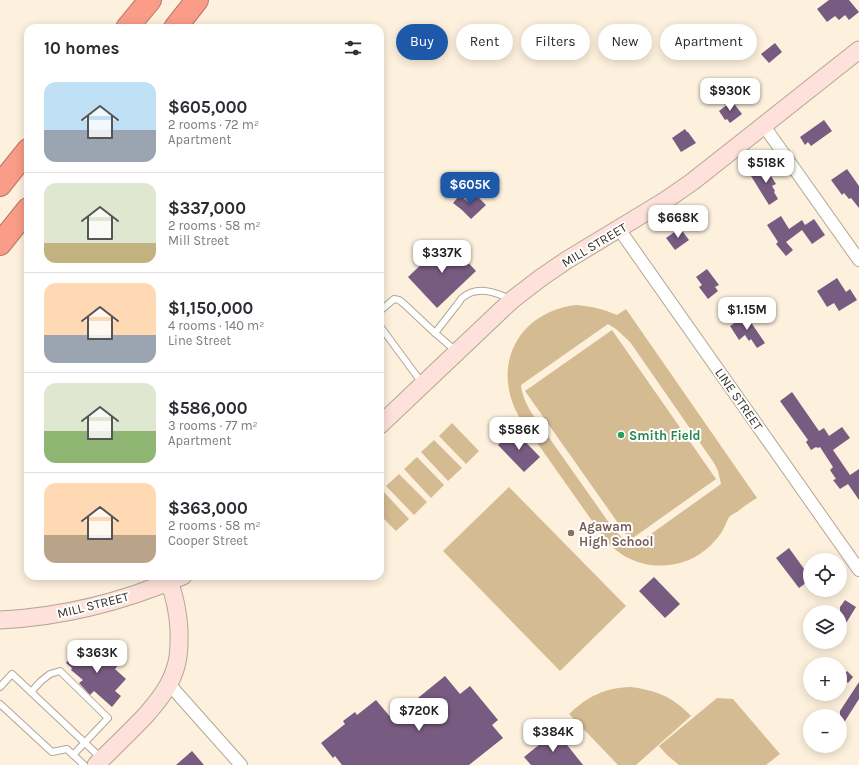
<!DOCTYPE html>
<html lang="en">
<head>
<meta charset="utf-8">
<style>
  body { margin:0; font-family:Karla,sans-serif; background:#f2f2f3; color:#2b2b33; height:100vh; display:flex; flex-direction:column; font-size:15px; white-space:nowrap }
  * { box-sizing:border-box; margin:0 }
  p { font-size:13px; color:#7c7c81 }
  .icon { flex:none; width:22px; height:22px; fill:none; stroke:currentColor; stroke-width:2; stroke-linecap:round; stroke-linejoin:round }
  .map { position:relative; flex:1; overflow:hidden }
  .side { position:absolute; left:24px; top:24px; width:360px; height:556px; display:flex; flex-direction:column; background:#fff; border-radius:12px; box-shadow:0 2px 10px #0003 }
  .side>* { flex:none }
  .hud { position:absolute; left:396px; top:24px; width:380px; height:36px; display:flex; gap:8px }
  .fabs { position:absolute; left:803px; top:553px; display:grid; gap:8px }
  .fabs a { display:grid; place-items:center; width:44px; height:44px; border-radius:50%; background:#fff; box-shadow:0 2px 10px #0003; font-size:20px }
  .price { position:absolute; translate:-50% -34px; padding:0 9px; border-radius:8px; background:#fff; color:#222; font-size:13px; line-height:26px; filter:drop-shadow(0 1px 2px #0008) }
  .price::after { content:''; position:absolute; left:50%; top:24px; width:12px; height:9px; margin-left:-6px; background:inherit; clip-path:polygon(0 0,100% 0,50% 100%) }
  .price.current { background:#1d58a9; color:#fff }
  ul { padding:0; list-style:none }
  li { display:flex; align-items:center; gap:12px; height:100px; padding:0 20px }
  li+li { border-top:1px solid #e1e1e2 }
  li span { display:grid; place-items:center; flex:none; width:112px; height:80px; border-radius:12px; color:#555 }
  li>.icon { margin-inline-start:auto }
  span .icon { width:48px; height:48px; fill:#fffc; stroke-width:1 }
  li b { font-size:17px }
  h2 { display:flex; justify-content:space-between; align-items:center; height:48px; padding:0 20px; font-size:17px }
  .pill { padding:0 14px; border-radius:18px; background:#fff; box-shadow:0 2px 10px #0003; font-size:14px; line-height:36px }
  .pill.current { background:#1d58a9; color:#fff }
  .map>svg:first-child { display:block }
  .green { fill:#d5bb92; fill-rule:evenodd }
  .building { fill:#785b80 }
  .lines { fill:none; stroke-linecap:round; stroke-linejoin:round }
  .lane-casing { stroke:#b3a795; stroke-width:8 }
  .street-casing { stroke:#b3a795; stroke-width:14 }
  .secondary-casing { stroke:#b3a795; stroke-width:19 }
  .highway-casing { stroke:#b57766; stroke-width:24 }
  .lane { stroke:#fff; stroke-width:6 }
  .street { stroke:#fff; stroke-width:12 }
  .secondary { stroke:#fee1db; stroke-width:17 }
  .highway { stroke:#fa9c87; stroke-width:22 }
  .leisure-dot { fill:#2e9e5b; stroke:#fff; stroke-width:1.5 }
  .education-dot { fill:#8d6e63; stroke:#fff; stroke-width:1.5 }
  .labels { text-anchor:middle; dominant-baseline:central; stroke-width:4; stroke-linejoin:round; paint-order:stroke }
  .street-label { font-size:13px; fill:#363129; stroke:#fff }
  .leisure-label { font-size:13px; font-weight:bold; fill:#27864d; stroke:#fff; text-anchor:start }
  .education-label { font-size:13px; font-weight:bold; fill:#785e54; stroke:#fff; text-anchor:start }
</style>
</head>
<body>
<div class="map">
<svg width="859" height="765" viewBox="0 0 859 765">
  <rect width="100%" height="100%" fill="#fdf1dd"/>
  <g class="green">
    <path d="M 576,305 C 591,306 603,309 617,315 L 626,309 L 757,498 C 750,502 743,507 737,512 C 734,513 731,515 729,517 C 727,520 726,524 724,528 C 721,534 716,540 711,545 C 686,570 644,573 616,550 C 610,546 606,540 602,535 L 521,420 C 489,368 517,312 576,305 ZM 608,324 L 616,329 L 630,342 L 714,463 L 718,471 L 721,484 L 634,546 C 625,541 619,535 612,527 L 531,412 C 526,403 522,395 521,385 Z"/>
    <path d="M 612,330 L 716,479 L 630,540 L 525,391 Z"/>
    <path d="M 452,423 L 479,451 L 466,464 L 439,436 Z"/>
    <path d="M 434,440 L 462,468 L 448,481 L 421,452 Z"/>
    <path d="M 417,457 L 444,485 L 431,498 L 404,469 Z"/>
    <path d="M 399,474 L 427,502 L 414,515 L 386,486 Z"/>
    <path d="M 509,487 L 626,606 L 560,671 L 443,551 Z"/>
    <path d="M 382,490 L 409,519 L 396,531 L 380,515 L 380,491 Z"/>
    <path d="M 630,687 C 656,690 673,697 691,716 L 636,765 L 618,765 L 569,714 C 588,696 605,688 630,687 Z"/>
    <path d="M 717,698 L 733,699 L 780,754 L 766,765 L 679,765 L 667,755 L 659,746 Z"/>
  </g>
  <g class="building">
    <path d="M 829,0 L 849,0 L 859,12 L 849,20 L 845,15 L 839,20 L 835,16 L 827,22 L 817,9 Z"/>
    <path d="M 775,43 L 782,52 L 769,63 L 761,54 Z"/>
    <path d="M 732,101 L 742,114 L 730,123 L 727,119 L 725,120 L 719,111 Z"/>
    <path d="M 824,120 L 832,131 L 811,146 L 808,142 L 805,145 L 800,137 Z"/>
    <path d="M 685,129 L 687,132 L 688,132 L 696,143 L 681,152 L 672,138 Z"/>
    <path d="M 766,166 L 773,175 L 771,176 L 776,184 L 772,186 L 775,191 L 774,192 L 778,199 L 769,205 L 751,176 Z"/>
    <path d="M 847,169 L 859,186 L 859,208 L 851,198 L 849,199 L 844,193 L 842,195 L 831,180 Z"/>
    <path d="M 460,195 L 468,202 L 476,195 L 486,205 L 471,219 L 462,210 L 453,203 Z"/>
    <path d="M 781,216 L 789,229 L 802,220 L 805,225 L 814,219 L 825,235 L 812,244 L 802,230 L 786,242 L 793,250 L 786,256 L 776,244 L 778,242 L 767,225 Z"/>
    <path d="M 680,228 L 689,240 L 675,250 L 666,238 Z"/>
    <path d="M 447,240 L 476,271 L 437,308 L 408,277 Z"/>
    <path d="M 707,269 L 719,285 L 715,287 L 718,291 L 708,299 L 699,287 L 702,285 L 696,277 Z"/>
    <path d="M 837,278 L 846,292 L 850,289 L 857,300 L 839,311 L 834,303 L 827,307 L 817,291 Z"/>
    <path d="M 746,315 L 765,343 L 757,348 L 751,339 L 749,341 L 745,335 L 739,340 L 730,326 Z"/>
    <path d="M 792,392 L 819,431 L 824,428 L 829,436 L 842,427 L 850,438 L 833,450 L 850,475 L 859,469 L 859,500 L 848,484 L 840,489 L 833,480 L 836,479 L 830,470 L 833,467 L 820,447 L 818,448 L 816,447 L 811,450 L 806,442 L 808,440 L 780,401 Z"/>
    <path d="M 514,430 L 540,457 L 524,472 L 498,445 Z"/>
    <path d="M 789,548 L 810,577 L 810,580 L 799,588 L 776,558 Z"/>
    <path d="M 654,577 L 680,604 L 665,618 L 639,591 Z"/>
    <path d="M 845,600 L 856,607 L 840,633 L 840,607 Z"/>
    <path d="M 82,644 L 89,650 L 92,647 L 103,658 L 107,654 L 119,664 L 115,669 L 126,679 L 115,691 L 121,696 L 112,707 L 94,691 L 90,695 L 79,683 L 83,680 L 71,670 L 72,668 L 66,663 Z"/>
    <path d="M 847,671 L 853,677 L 848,683 L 841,677 Z"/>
    <path d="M 445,676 L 460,694 L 470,686 L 498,720 L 492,725 L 503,738 L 469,765 L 342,765 L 335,756 L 333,758 L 321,743 L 345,724 L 343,721 L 355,712 L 357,715 L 376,700 L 392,719 Z"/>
    <path d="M 859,682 L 859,699 L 840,729 L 840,711 Z"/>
    <path d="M 556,731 L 583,765 L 531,765 L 524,757 Z"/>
    <path d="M 192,751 L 204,765 L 176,765 Z"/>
  </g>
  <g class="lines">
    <defs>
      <g id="lane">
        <path d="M 380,311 L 394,299 L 399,300 L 403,303 L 435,333 C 442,324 449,315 456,306 C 458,304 460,300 462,298 C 477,285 496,292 512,300"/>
        <path d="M 380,326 L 422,383"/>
        <path d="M 435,333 L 457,352"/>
        <path d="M 0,687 L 12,674 L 101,758"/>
        <path d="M 31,692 L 41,681 L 50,674 L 60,671 L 108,718 L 73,755"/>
        <path d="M 0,704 L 52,752 L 67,749 L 84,765"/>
      </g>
      <g id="street">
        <path d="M 764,126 L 859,260"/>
        <path d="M 619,229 L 859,570"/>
        <path d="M 169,684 L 241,765"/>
      </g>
      <g id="secondary">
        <path d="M 380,425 L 512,300 L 542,277 L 567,260 L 666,200 L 692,182 L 859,50"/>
        <path d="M 0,620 C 63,617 125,601 183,576"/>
        <path d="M 96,765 C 113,748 130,732 146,715 C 159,700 171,685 176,666 C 180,654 179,641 179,629 C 178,613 175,597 169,582"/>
      </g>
      <g id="highway">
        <path d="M 127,28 L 150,0"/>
        <path d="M 175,28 L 197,0"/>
        <path d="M 0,185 L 28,150"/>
        <path d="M 0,244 L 28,209"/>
      </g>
    </defs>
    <use href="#lane" class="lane-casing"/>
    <use href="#street" class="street-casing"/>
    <use href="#secondary" class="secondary-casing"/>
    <use href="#highway" class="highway-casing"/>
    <use href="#lane" class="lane"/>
    <use href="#street" class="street"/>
    <use href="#secondary" class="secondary"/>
    <use href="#highway" class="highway"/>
  </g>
  <circle class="leisure-dot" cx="621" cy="435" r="4"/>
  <circle class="education-dot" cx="571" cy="533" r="4"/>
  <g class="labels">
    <g class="street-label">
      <text transform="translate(594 245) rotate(-31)">MILL STREET</text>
      <text transform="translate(739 399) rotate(55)">LINE STREET</text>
      <text transform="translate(93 605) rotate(-14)">MILL STREET</text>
    </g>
    <g class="leisure-label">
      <text x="629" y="435">Smith Field</text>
    </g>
    <g class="education-label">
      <text x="579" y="526">Agawam<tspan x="579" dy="15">High School</tspan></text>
    </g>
  </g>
</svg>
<div class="fabs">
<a><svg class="icon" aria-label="locate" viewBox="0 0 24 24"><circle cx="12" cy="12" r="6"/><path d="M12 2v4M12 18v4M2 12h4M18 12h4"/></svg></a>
<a><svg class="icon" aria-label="layers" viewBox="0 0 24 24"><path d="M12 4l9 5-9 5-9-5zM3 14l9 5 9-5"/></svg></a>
<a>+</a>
<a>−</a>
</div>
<b class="price" style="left:730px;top:112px">$930K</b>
<b class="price" style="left:766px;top:184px">$518K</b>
<b class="price current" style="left:470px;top:206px">$605K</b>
<b class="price" style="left:678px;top:239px">$668K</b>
<b class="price" style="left:442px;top:274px">$337K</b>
<b class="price" style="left:747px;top:331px">$1.15M</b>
<b class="price" style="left:519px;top:451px">$586K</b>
<b class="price" style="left:97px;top:674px">$363K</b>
<b class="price" style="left:419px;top:732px">$720K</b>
<b class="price" style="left:553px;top:753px">$384K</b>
<div class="hud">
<a class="pill current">Buy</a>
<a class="pill">Rent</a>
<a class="pill">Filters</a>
<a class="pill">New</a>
<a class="pill">Apartment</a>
</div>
<section class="side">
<h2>10 homes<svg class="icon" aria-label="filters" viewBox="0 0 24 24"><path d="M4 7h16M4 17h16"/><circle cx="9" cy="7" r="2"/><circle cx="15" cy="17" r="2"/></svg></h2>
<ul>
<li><span style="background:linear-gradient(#bfe0f5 60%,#9aa5b1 0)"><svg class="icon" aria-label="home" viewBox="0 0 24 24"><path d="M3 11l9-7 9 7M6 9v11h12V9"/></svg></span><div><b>$605,000</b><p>2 rooms · 72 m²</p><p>Apartment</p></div></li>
<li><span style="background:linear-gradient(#dfe7d0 75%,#c2b280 0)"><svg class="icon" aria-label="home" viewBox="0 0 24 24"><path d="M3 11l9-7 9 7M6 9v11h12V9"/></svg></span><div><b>$337,000</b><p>2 rooms · 58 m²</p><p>Mill Street</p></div></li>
<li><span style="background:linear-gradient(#ffd9b3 65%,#9aa5b1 0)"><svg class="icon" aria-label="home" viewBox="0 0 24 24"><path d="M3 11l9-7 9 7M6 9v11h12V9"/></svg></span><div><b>$1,150,000</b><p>4 rooms · 140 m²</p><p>Line Street</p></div></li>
<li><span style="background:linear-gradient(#dfe7d0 60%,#8fb573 0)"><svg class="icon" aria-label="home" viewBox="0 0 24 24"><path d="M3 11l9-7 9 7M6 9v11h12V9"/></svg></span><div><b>$586,000</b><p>3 rooms · 77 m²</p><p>Apartment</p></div></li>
<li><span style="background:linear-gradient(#ffd9b3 65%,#b9a48a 0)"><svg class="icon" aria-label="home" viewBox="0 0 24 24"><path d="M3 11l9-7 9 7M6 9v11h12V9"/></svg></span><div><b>$363,000</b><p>2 rooms · 58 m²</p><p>Cooper Street</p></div></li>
</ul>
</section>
</div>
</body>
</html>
